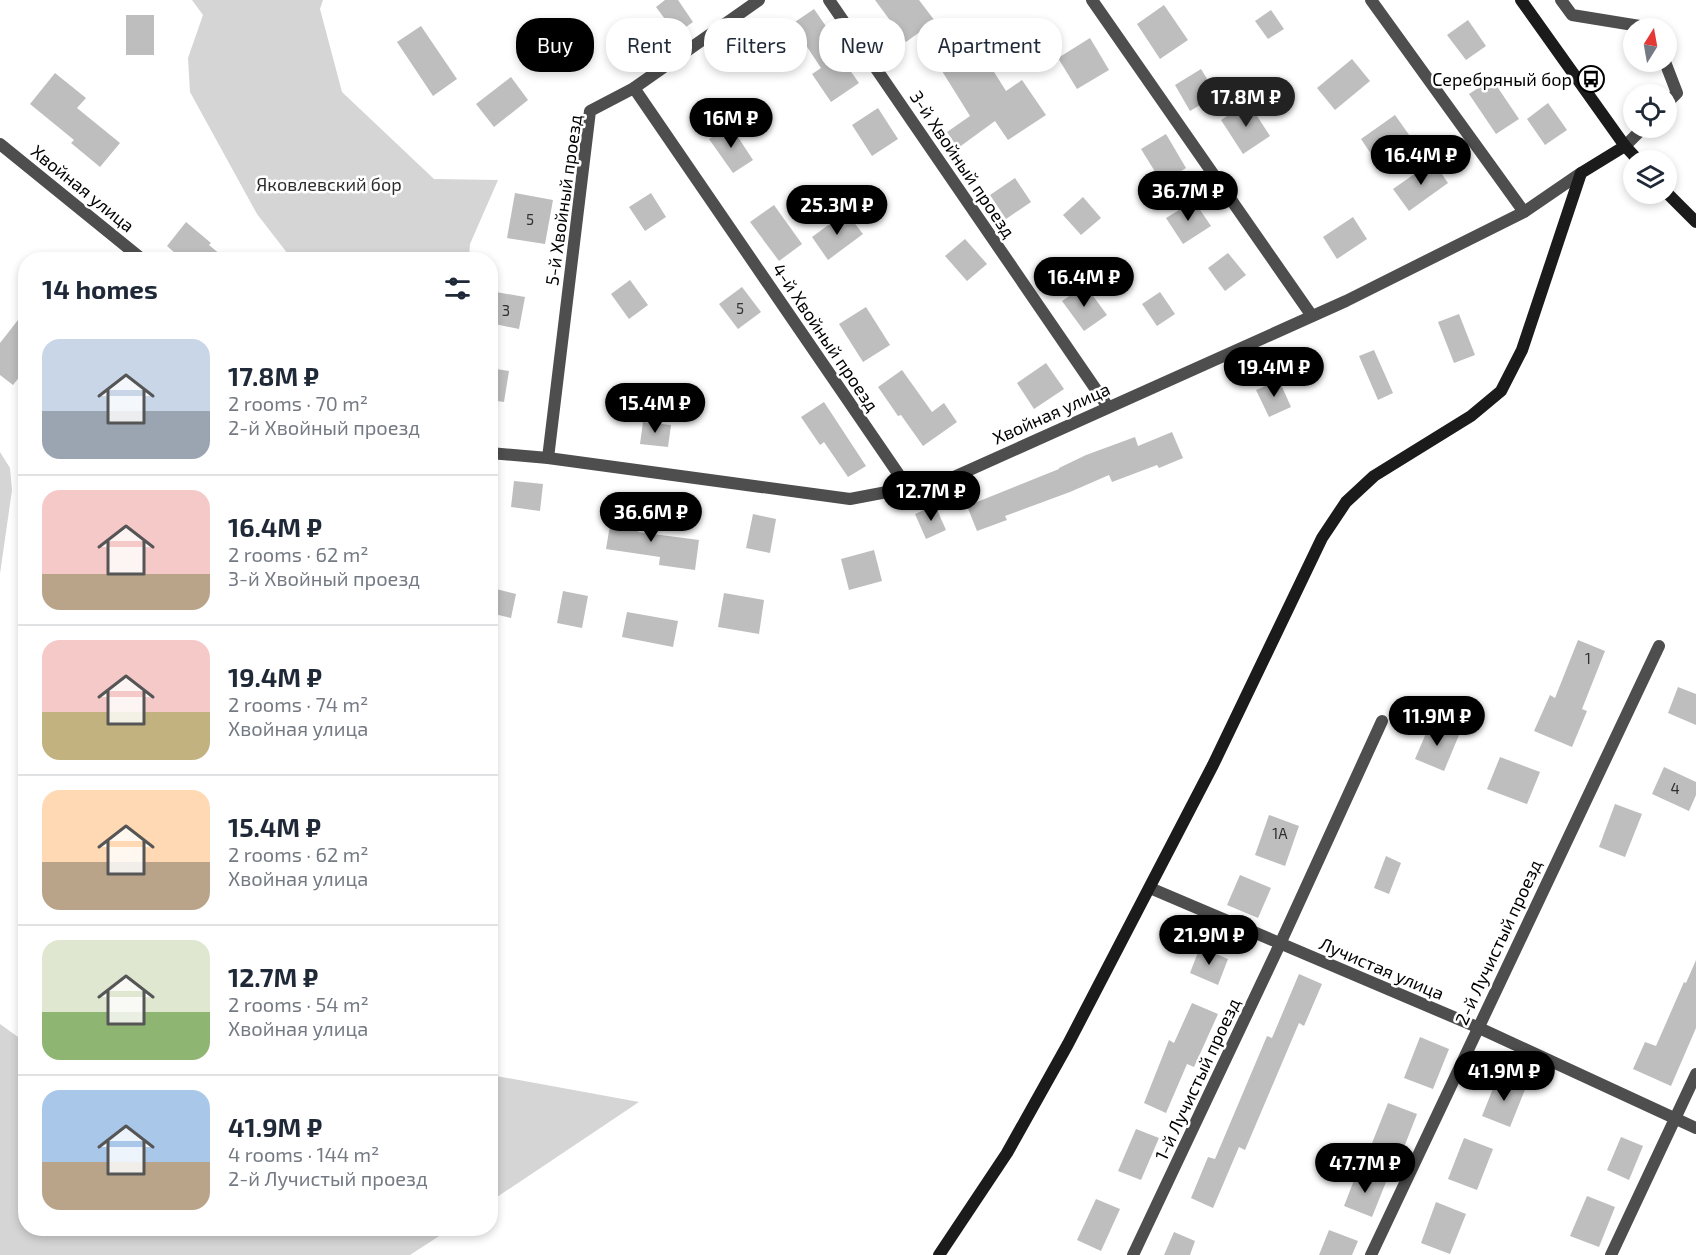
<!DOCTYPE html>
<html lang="en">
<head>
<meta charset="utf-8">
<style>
  body { margin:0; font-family:"Exo 2",sans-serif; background:#f6f6f7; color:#1f2937; height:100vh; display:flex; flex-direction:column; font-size:22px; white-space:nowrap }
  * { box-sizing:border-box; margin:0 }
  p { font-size:20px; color:#747a83 }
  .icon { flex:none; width:33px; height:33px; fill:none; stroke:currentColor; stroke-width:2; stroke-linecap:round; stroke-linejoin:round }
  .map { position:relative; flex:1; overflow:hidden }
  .panel { position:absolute; left:18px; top:252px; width:480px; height:984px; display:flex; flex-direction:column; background:#fff; border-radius:24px; box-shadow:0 3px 9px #0003 }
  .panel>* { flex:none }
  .top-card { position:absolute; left:516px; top:18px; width:570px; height:54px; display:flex; gap:12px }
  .needle { width:39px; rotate:11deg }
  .tools { position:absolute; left:1623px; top:18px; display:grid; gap:12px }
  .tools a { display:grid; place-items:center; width:54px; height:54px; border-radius:50%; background:#fff; box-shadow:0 3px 9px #0003; font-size:30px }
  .price { position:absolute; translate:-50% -51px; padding:0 14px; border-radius:21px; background:#000; color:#fff; font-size:20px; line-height:39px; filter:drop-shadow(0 2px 3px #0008) }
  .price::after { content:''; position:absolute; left:50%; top:36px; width:18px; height:14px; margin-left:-9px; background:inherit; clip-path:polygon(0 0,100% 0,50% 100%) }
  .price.active { background:#222; color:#fff }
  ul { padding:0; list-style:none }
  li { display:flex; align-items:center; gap:18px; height:150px; padding:0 24px }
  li+li { border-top:2px solid #e0e1e3 }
  li span { display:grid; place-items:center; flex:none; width:168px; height:120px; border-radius:18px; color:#555 }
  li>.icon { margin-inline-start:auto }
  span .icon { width:72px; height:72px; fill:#fffc; stroke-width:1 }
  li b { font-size:26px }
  h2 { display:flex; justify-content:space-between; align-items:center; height:72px; padding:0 24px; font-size:26px }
  .pill { padding:0 21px; border-radius:24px; background:#fff; box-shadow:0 3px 9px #0003; font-size:21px; line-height:54px }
  .pill.active { background:#000; color:#fff }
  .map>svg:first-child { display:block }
  .green { fill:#d5d5d5 }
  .building { fill:#bebebe }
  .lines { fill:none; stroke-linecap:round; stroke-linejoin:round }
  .street { stroke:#4e4e4e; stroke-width:12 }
  .secondary { stroke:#1b1b1b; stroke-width:12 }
  .labels { text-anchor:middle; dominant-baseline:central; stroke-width:5; stroke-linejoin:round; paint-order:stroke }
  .number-label { font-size:15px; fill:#303030 }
  .poi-label { font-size:18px; fill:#000; stroke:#fff; text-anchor:end }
  .street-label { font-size:18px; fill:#000; stroke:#fff }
  .park-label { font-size:18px; fill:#2c2c2c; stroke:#fff }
</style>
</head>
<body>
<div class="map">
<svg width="1696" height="1255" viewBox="0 0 1696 1255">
  <rect width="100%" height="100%" fill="#fff"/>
  <g class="green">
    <path d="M 192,0 L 323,0 L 320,9 L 342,92 L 434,179 L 498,180 L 470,244 L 469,259 L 293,260 L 291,258 L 257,214 L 190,92 L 188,58 L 203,15 Z"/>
    <path d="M 0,452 L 10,468 L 12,490 L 0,574 Z"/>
    <path d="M 0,1024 L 25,1042 L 26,1228 L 450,1229 L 410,1255 L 0,1255 Z"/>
    <path d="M 491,1075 L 639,1102 L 491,1201 Z"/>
  </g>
  <g class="building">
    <path d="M 665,0 L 678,0 L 693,22 L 676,34 L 656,7 Z"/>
    <path d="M 875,0 L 919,0 L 935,21 L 906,42 Z"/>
    <path d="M 1164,5 L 1188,40 L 1160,59 L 1137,24 Z"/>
    <path d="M 814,9 L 830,32 L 825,35 L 859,83 L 831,102 L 812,74 L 821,68 L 792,24 Z"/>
    <path d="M 1271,10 L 1284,29 L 1268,39 L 1255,21 Z"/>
    <rect x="126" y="15" width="28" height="40"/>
    <path d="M 1468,20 L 1486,46 L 1466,60 L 1447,35 Z"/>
    <path d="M 421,26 L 457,79 L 433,96 L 397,42 Z"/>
    <path d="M 1090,38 L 1109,70 L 1077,89 L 1058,58 Z"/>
    <path d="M 974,40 L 1006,91 L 1022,80 L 1046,115 L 1008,140 L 995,121 L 958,148 L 947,132 L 970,116 L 937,63 Z"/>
    <path d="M 1352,59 L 1370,81 L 1335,110 L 1317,88 Z"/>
    <path d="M 1201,69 L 1217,95 L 1190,111 L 1175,85 Z"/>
    <path d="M 55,73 L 86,98 L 77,108 L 120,143 L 100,167 L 71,143 L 74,140 L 30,104 Z"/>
    <path d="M 511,77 L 528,100 L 494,127 L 476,104 Z"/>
    <path d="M 1492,79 L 1519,119 L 1496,134 L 1469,94 Z"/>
    <path d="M 1248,102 L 1270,136 L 1243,154 L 1221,120 Z"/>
    <path d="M 1548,103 L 1567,130 L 1545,145 L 1527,119 Z"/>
    <path d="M 878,108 L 898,139 L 872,156 L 852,125 Z"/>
    <path d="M 1395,115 L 1412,139 L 1377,163 L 1361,139 Z"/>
    <path d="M 730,125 L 753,160 L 733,173 L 709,139 Z"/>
    <path d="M 1166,134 L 1186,168 L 1162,183 L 1141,149 Z"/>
    <path d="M 1433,161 L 1448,183 L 1409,211 L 1393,189 Z"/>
    <path d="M 1015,178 L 1031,202 L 1006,219 L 990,195 Z"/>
    <path d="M 515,193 L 553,200 L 545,244 L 507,238 Z"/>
    <path d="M 651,193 L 666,217 L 645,231 L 629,207 Z"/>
    <path d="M 1083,197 L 1101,218 L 1081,235 L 1063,215 Z"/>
    <path d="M 1194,201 L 1211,226 L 1183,244 L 1166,218 Z"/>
    <path d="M 774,205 L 802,244 L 779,261 L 750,222 Z"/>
    <path d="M 846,212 L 863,234 L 828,260 L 812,237 Z"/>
    <path d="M 1353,217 L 1367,239 L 1337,259 L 1323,237 Z"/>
    <path d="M 186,222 L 211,243 L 209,245 L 227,260 L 183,260 L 167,246 Z"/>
    <path d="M 965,239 L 987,264 L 967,281 L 945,256 Z"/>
    <path d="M 1228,253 L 1246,275 L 1225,291 L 1208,268 Z"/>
    <path d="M 630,280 L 648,305 L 629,319 L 611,294 Z"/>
    <path d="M 1085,285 L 1107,315 L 1084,331 L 1062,301 Z"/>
    <path d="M 742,287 L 761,312 L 738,329 L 719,304 Z"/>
    <path d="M 490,291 L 525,297 L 519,329 L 490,323 Z"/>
    <path d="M 1160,292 L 1175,314 L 1157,326 L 1142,304 Z"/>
    <path d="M 866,307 L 890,345 L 863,362 L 839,324 Z"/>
    <path d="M 1459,314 L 1475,355 L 1454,363 L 1438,322 Z"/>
    <path d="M 18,320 L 26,326 L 26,369 L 13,385 L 0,375 L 0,343 Z"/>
    <path d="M 1374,350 L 1393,393 L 1378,400 L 1359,356 Z"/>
    <path d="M 1046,363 L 1064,389 L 1034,409 L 1017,383 Z"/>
    <path d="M 490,368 L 509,371 L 504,402 L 490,400 Z"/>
    <path d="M 902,370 L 932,412 L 944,403 L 957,422 L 923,446 L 901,415 L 898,416 L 878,387 Z"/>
    <path d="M 1279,380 L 1291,407 L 1269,417 L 1256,390 Z"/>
    <path d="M 824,402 L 866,466 L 848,477 L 824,442 L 820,445 L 801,417 Z"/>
    <path d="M 643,422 L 671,425 L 668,447 L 640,444 Z"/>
    <path d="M 1172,432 L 1183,458 L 1159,468 L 1157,465 L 1112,482 L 1109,475 L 1070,492 L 1005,516 L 1007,520 L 977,531 L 967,506 L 1059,469 L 1059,468 L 1086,455 L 1135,437 L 1138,446 Z"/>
    <path d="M 514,481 L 543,484 L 540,511 L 511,507 Z"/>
    <path d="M 935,505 L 946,530 L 926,539 L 915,514 Z"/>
    <path d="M 612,513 L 640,517 L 638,532 L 699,540 L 695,570 L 659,565 L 660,557 L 606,549 Z"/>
    <path d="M 753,514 L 776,519 L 770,553 L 746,548 Z"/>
    <path d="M 874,550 L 882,581 L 849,590 L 841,559 Z"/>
    <path d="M 496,589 L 516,594 L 511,618 L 490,613 Z"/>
    <path d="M 563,591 L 588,596 L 582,628 L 557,623 Z"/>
    <path d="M 724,593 L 764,600 L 759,634 L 718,627 Z"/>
    <path d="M 627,612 L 678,621 L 673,647 L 622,637 Z"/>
    <path d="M 1578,640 L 1605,651 L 1582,709 L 1587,711 L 1572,747 L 1534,731 L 1550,695 L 1555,698 Z"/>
    <path d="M 1678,687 L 1696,694 L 1696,725 L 1668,713 Z"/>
    <path d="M 1430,724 L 1459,735 L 1444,771 L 1415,759 Z"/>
    <path d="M 1500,757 L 1540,772 L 1527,804 L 1487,789 Z"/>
    <path d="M 1664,767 L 1696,782 L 1696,795 L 1689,811 L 1652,794 Z"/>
    <path d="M 1615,804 L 1642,814 L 1625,857 L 1599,847 Z"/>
    <path d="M 1269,815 L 1299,826 L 1285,866 L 1255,855 Z"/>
    <path d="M 1386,856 L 1401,863 L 1389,894 L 1374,888 Z"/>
    <path d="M 1240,875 L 1271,888 L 1258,918 L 1227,905 Z"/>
    <path d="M 1200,947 L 1228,959 L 1218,985 L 1190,973 Z"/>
    <path d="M 1696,960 L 1696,1028 L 1671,1086 L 1633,1069 L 1645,1042 L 1656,1046 L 1684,982 L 1686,983 Z"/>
    <path d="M 1299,974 L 1322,984 L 1304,1026 L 1299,1023 L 1245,1150 L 1239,1147 L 1213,1208 L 1191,1198 L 1208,1157 L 1215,1159 L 1267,1036 L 1272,1038 Z"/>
    <path d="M 1192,1003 L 1218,1014 L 1194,1067 L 1187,1064 L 1166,1113 L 1144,1103 L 1169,1040 L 1174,1043 Z"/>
    <path d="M 1420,1037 L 1449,1049 L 1433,1089 L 1404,1078 Z"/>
    <path d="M 1498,1076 L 1526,1087 L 1510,1127 L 1482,1116 Z"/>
    <path d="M 1388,1103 L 1417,1114 L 1401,1155 L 1397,1153 L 1395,1158 L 1370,1148 Z"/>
    <path d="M 1136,1129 L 1159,1138 L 1141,1180 L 1118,1171 Z"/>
    <path d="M 1621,1137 L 1643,1146 L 1629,1180 L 1607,1170 Z"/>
    <path d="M 1464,1138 L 1493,1149 L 1477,1190 L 1448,1179 Z"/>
    <path d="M 1358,1170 L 1386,1182 L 1372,1217 L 1344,1206 Z"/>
    <path d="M 1587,1196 L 1615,1207 L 1599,1247 L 1570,1236 Z"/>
    <path d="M 1096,1199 L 1120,1209 L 1101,1251 L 1077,1240 Z"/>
    <path d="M 1436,1202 L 1466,1214 L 1450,1254 L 1421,1243 Z"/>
    <path d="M 1329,1230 L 1358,1241 L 1352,1255 L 1319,1255 Z"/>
    <path d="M 1174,1232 L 1195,1241 L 1190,1255 L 1164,1255 Z"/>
  </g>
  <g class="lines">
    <g class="street">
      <path d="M 829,0 L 1108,407"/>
      <path d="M 1092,0 L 1312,316"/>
      <path d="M 1371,0 L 1524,212"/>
      <path d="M 1561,0 L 1572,15 L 1652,28"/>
      <path d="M 1665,62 L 1677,93 L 1666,104"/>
      <path d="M 634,88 L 908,488"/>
      <path d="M 0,144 L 143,260"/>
      <path d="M 1625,146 L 1643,128"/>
      <path d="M 490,453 L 548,458 L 850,499 L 945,481 L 1346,301 L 1524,212 L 1581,173"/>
      <path d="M 548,458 L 590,111 L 634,88 L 759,0"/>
      <path d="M 1150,888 L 1477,1027 L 1696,1128"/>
      <path d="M 1133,1255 L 1280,944 L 1382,721"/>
      <path d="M 1371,1255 L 1659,646"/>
      <path d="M 1611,1255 L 1696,1074"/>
    </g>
    <g class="secondary">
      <path d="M 1521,0 L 1625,146 L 1638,160"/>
      <path d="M 1666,192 L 1696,222"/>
      <path d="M 939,1255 L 1007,1153 L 1068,1044 L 1213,765 L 1322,538 L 1346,502 L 1374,476 L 1471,416 L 1501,391 L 1522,350 L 1581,173 L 1625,146"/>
    </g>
  </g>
  <defs>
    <symbol id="bus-ring" viewBox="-11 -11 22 22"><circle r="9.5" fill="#fff" stroke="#000" stroke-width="1.5"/><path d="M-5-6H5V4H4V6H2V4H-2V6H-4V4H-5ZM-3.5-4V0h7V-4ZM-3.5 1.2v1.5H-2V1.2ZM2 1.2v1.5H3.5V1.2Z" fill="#000"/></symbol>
  </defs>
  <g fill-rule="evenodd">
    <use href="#bus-ring" x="1576" y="64" width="30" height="30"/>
  </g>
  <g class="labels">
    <g class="number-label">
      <text x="530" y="219">5</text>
      <text x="740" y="308">5</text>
      <text x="506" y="310">3</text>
      <text x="1588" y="658">1</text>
      <text x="1675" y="788">4</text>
      <text x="1280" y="833">1А</text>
    </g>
    <g class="poi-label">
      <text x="1572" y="79">Серебряный бор</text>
    </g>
    <g class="street-label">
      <text transform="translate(963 164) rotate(56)">3-й Хвойный проезд</text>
      <text transform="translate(83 188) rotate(39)">Хвойная улица</text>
      <text transform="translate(563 200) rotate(-82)">5-й Хвойный проезд</text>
      <text transform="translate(826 337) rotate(56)">4-й Хвойный проезд</text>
      <text transform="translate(1051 413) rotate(-24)">Хвойная улица</text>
      <text transform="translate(1498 942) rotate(-65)">2-й Лучистый проезд</text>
      <text transform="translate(1382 968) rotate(23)">Лучистая улица</text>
      <text transform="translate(1197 1079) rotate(-65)">1-й Лучистый проезд</text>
    </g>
    <g class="park-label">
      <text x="329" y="184">Яковлевский бор</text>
    </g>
  </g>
</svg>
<div class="tools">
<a><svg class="needle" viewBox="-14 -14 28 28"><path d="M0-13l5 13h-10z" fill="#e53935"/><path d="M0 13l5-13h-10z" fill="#747a83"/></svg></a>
<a><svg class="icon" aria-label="locate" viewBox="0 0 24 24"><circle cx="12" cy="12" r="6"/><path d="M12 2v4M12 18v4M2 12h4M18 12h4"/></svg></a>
<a><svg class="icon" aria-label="layers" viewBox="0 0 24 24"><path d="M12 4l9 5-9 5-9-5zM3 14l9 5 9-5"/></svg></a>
</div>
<b class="price active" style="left:1246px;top:128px">17.8M ₽</b>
<b class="price" style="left:731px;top:149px">16M ₽</b>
<b class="price" style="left:1421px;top:186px">16.4M ₽</b>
<b class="price" style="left:1188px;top:222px">36.7M ₽</b>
<b class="price" style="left:837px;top:236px">25.3M ₽</b>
<b class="price" style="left:1084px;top:308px">16.4M ₽</b>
<b class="price" style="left:1274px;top:398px">19.4M ₽</b>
<b class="price" style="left:655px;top:434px">15.4M ₽</b>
<b class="price" style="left:931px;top:522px">12.7M ₽</b>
<b class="price" style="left:651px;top:543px">36.6M ₽</b>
<b class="price" style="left:1437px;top:747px">11.9M ₽</b>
<b class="price" style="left:1209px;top:966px">21.9M ₽</b>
<b class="price" style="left:1504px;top:1102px">41.9M ₽</b>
<b class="price" style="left:1365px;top:1194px">47.7M ₽</b>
<div class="top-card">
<a class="pill active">Buy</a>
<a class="pill">Rent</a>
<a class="pill">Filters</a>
<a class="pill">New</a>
<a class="pill">Apartment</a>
</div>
<section class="panel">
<h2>14 homes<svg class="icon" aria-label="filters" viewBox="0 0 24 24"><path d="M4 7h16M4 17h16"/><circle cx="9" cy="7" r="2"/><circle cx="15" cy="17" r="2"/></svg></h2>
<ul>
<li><span style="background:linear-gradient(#c9d6e8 60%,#9aa5b1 0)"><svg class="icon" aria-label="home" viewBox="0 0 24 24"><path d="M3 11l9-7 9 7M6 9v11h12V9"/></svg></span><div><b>17.8M ₽</b><p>2 rooms · 70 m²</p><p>2-й Хвойный проезд</p></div></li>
<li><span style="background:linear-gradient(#f6c9c9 70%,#b9a48a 0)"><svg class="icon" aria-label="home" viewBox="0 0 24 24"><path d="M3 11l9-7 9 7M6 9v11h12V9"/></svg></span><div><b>16.4M ₽</b><p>2 rooms · 62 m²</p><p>3-й Хвойный проезд</p></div></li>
<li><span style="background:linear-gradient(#f6c9c9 60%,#c2b280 0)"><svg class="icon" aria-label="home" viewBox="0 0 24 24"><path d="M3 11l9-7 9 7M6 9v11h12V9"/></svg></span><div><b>19.4M ₽</b><p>2 rooms · 74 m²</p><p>Хвойная улица</p></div></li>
<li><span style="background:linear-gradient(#ffd9b3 60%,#b9a48a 0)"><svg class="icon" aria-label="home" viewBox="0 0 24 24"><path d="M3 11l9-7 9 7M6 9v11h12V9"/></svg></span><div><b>15.4M ₽</b><p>2 rooms · 62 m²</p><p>Хвойная улица</p></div></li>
<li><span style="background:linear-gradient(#dfe7d0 60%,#8fb573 0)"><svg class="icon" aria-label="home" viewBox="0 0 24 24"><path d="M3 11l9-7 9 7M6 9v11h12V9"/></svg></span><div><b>12.7M ₽</b><p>2 rooms · 54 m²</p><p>Хвойная улица</p></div></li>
<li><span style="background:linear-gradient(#a9c7e8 60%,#b9a48a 0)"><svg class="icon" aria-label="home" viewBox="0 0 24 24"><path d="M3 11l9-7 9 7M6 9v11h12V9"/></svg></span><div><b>41.9M ₽</b><p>4 rooms · 144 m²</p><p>2-й Лучистый проезд</p></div></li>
</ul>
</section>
</div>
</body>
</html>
